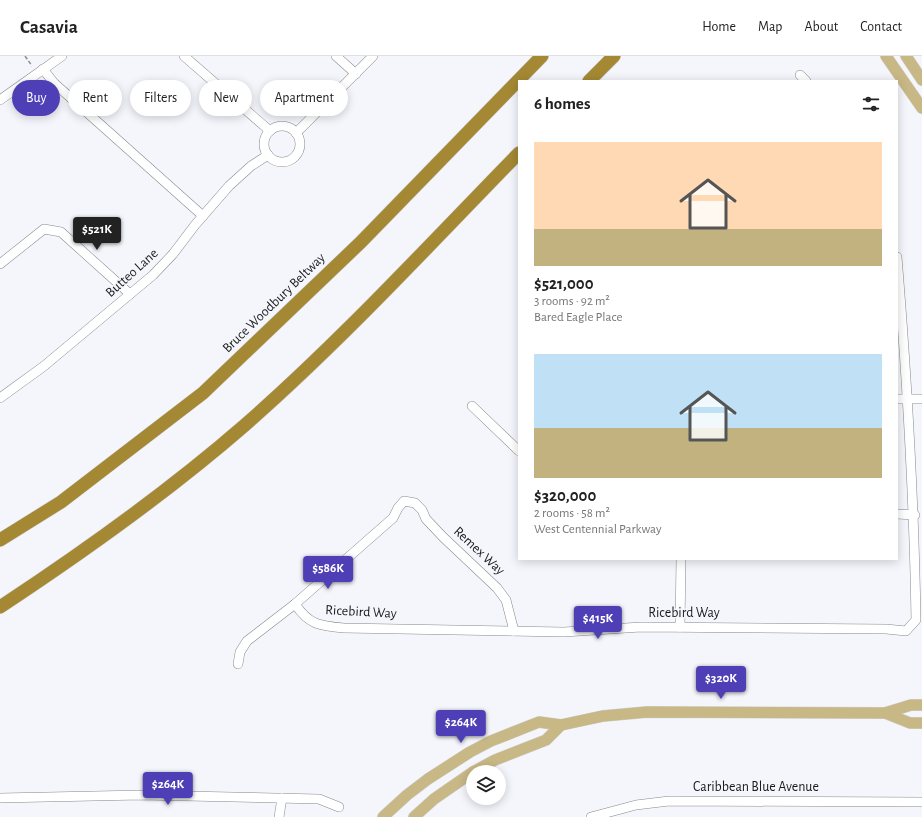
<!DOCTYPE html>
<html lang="en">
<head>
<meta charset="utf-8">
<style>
  body { margin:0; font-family:"Alegreya Sans",sans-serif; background:#f6f6f6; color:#222; height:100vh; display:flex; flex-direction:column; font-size:15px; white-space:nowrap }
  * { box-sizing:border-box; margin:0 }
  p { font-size:13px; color:#767676 }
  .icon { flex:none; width:22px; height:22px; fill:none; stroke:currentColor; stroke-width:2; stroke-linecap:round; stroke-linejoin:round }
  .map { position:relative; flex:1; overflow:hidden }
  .sheet { position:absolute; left:518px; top:24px; width:380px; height:480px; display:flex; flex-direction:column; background:#fff; border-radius:0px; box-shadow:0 2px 10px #0003 }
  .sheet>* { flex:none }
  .top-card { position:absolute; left:12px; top:24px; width:380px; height:36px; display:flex; gap:8px }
  .buttons { position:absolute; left:466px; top:709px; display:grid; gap:8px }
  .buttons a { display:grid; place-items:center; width:40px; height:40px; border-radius:50%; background:#fff; box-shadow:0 2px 10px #0003; font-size:20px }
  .price { position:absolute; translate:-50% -34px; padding:0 9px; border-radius:4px; background:#4e3fb6; color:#fff; font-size:13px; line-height:26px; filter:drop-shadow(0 1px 2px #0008) }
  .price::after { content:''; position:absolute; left:50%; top:24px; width:12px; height:9px; margin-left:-6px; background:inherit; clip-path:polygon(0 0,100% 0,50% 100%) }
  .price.current { background:#222; color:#fff }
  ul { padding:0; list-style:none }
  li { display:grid; align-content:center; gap:8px; height:212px; padding:0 16px }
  li span { display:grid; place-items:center; height:124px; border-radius:0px; color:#555 }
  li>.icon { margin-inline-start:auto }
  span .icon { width:72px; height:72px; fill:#fffc; stroke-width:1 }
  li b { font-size:17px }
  h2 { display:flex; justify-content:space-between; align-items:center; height:48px; padding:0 16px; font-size:17px }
  .tag { padding:0 14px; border-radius:18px; background:#fff; box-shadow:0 2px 10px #0003; font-size:14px; line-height:36px }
  .tag.current { background:#4e3fb6; color:#fff }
  header { display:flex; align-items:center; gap:24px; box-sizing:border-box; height:56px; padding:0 20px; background:#fff; border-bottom:1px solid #e0e0e0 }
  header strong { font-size:19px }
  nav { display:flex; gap:22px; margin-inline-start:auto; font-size:14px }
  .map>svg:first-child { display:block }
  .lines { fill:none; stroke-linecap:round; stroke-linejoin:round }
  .minor-casing { stroke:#87898d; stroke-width:10 }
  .major-casing { stroke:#d1d1d2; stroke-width:12 }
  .highway-casing { stroke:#d1d1d2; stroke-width:14 }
  .path { stroke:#8e8f93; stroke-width:1.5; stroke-dasharray:4 2; stroke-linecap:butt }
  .minor { stroke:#fff; stroke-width:9 }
  .major { stroke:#c8b885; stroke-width:11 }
  .highway { stroke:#a48834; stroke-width:13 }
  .labels { text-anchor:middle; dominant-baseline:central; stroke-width:3; stroke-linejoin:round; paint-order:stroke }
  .street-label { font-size:14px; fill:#191a1c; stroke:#f4f6fb }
</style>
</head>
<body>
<header>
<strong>Casavia</strong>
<nav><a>Home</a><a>Map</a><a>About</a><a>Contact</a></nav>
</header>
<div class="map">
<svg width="922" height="761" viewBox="0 0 922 761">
  <rect width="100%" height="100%" fill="#f4f6fb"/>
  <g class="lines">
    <defs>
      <g id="minor">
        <path d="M 184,0 L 270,75"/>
        <path d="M 336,0 L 356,18"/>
        <path d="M 43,13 L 54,27 L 203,160"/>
        <path d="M 800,19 L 806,25"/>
        <path d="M 0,44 L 62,0"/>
        <circle cx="282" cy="88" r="18"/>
        <path d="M 296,77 L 373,0"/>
        <path d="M 0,208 L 44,173 L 61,176 L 130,238"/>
        <path d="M 0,342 L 44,310 L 153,219 L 173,198 L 195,169 L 229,130 L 251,110 L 268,99"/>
        <path d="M 897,343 L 922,343"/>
        <path d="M 472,350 L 519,395"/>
        <path d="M 897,458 L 915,459"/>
        <path d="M 295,548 C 309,569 320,570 344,572 L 564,576 L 641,571 L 886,573 L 906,575 L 916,564 C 914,443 907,322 897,201"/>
        <path d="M 680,571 L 681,503"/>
        <path d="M 238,608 L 240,596 L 247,585 L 295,548 L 393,462 L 398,452 L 404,445 L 415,447 L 422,454 L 426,463 L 443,481 L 497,532 L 506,544 L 514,575"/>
        <path d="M 0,742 L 141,739 L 319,743 L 339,751"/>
        <path d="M 279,761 L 282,742"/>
        <path d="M 591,761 L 636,749 L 669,745 L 922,746"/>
      </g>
      <g id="major">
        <path d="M 886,0 L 922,52"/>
        <path d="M 906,0 L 922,24"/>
        <path d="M 885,657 L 910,667 L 922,667"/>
        <path d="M 473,716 L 495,704 L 546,684 L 561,669"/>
        <path d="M 383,761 L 407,739 L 428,723 L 470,696 L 491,685 L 539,666 L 561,669 L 603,660 L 647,656 L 885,657 L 911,649 L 922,649"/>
        <path d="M 414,761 L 434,743 L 473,716"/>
      </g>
      <g id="highway">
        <path d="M 589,25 L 614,0"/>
        <path d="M 0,484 L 61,446 L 203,337 L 361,186 L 542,0"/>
        <path d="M 0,551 C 85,495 168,436 245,369 C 342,284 429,189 519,97"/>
      </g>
    </defs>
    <use href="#minor" class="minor-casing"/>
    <use href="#major" class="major-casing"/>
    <use href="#highway" class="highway-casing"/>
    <path class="path" d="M 25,0 L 32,10"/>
    <use href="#minor" class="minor"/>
    <use href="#major" class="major"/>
    <use href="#highway" class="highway"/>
  </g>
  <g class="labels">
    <g class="street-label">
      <text transform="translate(132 217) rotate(-42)">Butteo Lane</text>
      <text transform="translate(274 247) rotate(-44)">Bruce Woodbury Beltway</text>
      <text transform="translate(479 495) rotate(43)">Remex Way</text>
      <text transform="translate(361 556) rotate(3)">Ricebird Way</text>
      <text x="684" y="557">Ricebird Way</text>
      <text x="756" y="731">Caribbean Blue Avenue</text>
    </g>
  </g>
</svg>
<div class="buttons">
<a><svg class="icon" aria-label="layers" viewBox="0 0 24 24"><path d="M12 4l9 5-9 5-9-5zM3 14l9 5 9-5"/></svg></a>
</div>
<b class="price current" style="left:97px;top:195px">$521K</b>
<b class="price" style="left:328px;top:534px">$586K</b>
<b class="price" style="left:598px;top:584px">$415K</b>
<b class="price" style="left:721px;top:644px">$320K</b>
<b class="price" style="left:461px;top:688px">$264K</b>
<b class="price" style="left:168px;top:750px">$264K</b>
<div class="top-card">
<a class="tag current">Buy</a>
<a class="tag">Rent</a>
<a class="tag">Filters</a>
<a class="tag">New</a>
<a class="tag">Apartment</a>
</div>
<section class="sheet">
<h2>6 homes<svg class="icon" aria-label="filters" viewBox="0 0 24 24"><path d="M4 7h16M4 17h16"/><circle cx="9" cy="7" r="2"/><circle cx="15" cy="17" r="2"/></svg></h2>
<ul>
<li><span style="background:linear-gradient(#ffd9b3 70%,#c2b280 0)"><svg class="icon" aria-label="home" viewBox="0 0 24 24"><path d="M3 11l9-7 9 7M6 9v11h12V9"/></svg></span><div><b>$521,000</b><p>3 rooms · 92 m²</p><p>Bared Eagle Place</p></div></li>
<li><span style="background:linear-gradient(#bfe0f5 60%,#c2b280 0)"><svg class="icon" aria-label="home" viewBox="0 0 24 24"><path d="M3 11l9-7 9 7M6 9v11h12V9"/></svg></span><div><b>$320,000</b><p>2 rooms · 58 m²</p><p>West Centennial Parkway</p></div></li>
</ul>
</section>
</div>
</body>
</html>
